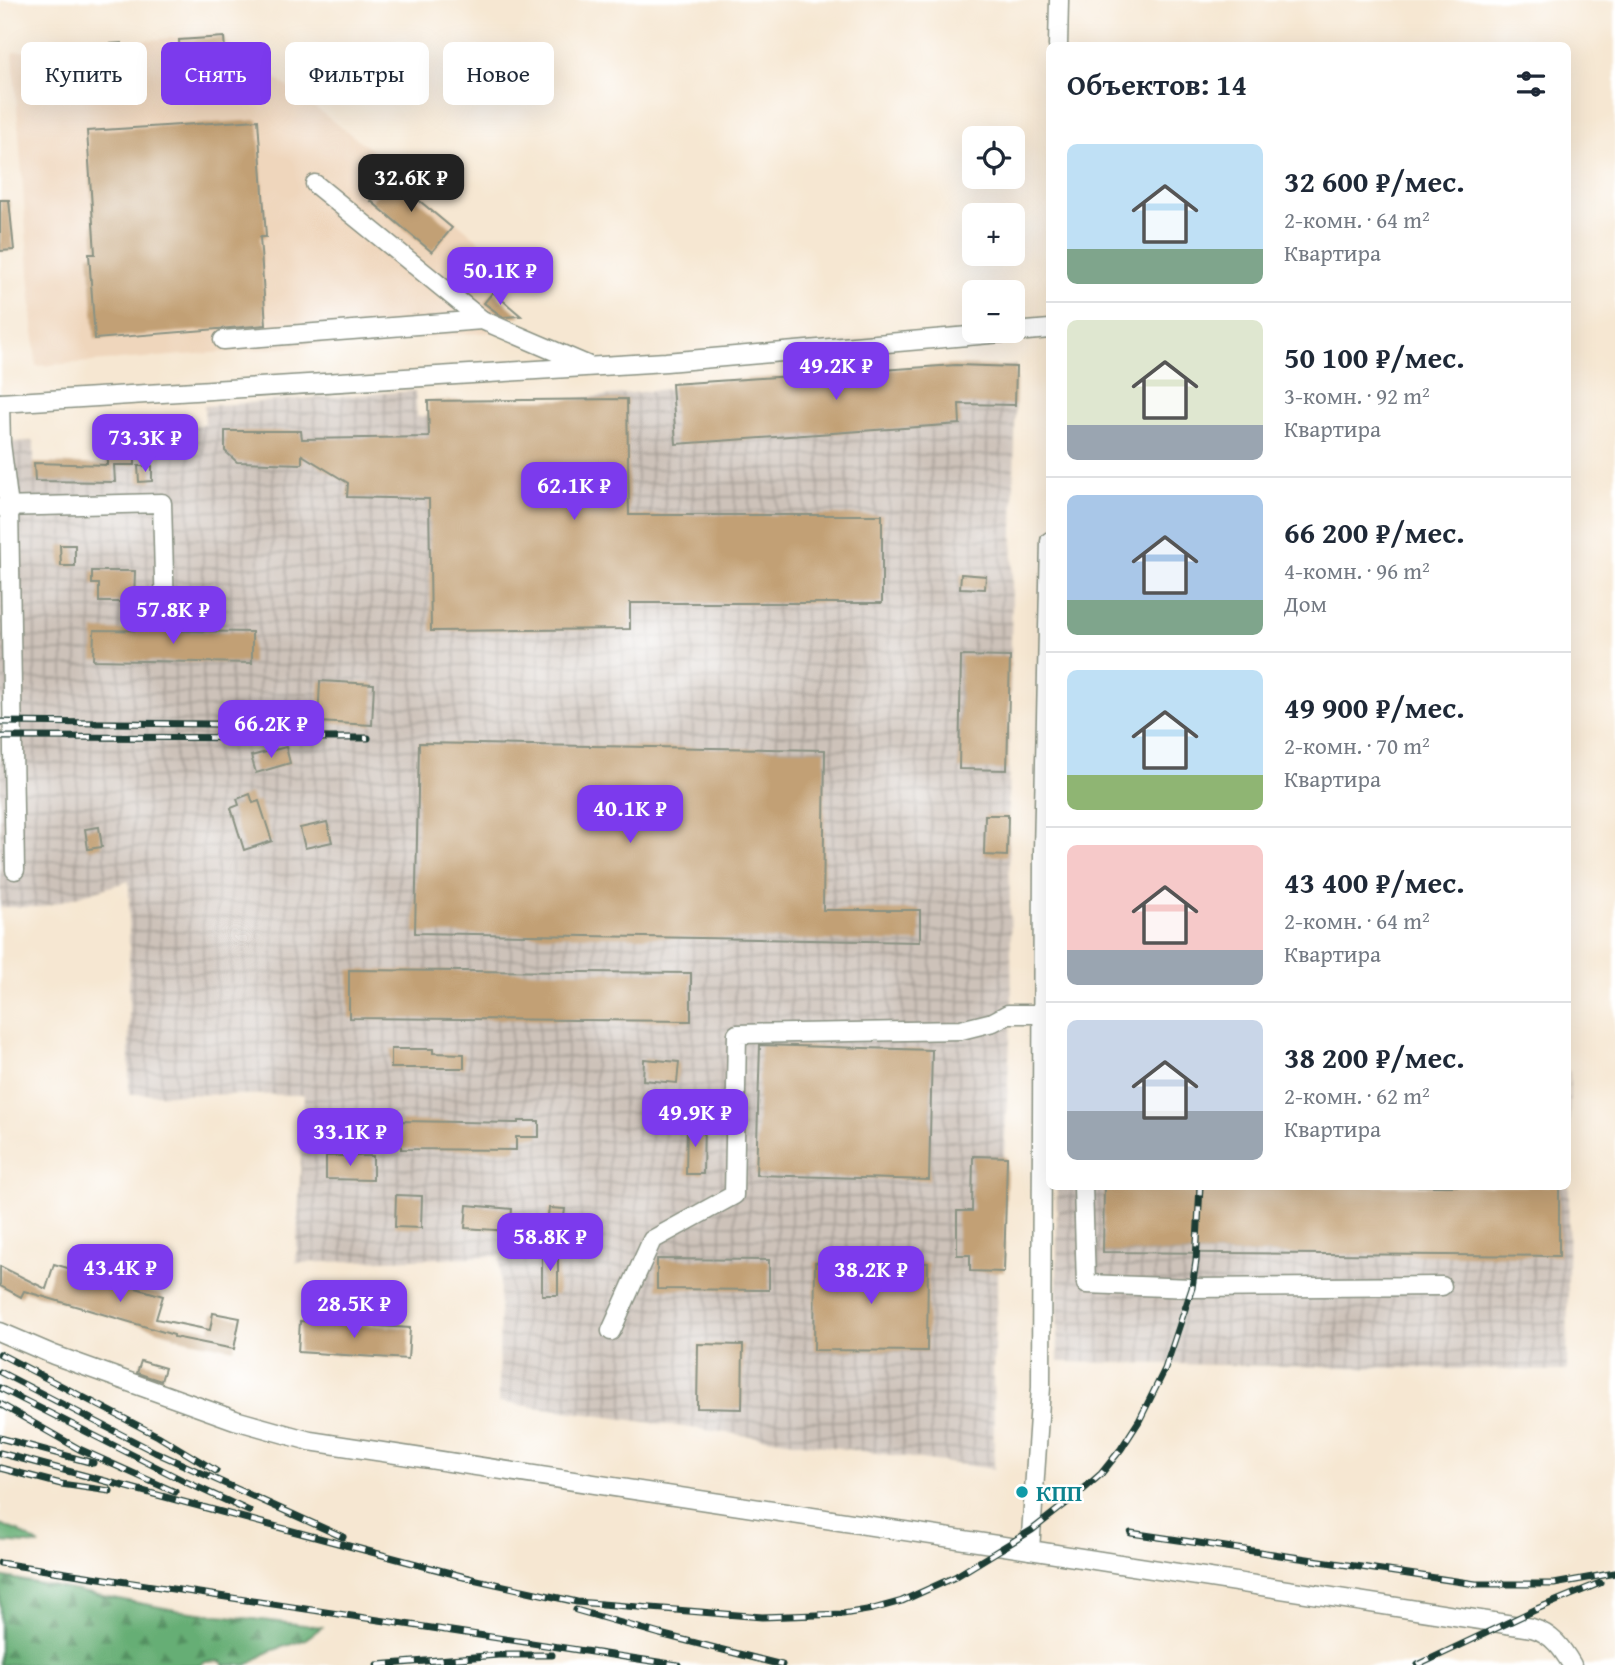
<!DOCTYPE html>
<html lang="ru">
<head>
<meta charset="utf-8">
<style>
  body { margin:0; font-family:"Gentium Book Plus",serif; background:#f6f6f7; color:#1f2937; height:100vh; display:flex; flex-direction:column; font-size:26px; white-space:nowrap }
  * { box-sizing:border-box; margin:0 }
  p { font-size:23px; color:#747a83 }
  .icon { flex:none; width:38px; height:38px; fill:none; stroke:currentColor; stroke-width:2; stroke-linecap:round; stroke-linejoin:round }
  .map { position:relative; flex:1; overflow:hidden }
  .sheet { position:absolute; left:1046px; top:42px; width:525px; height:1148px; display:flex; flex-direction:column; background:#fff; border-radius:10px; box-shadow:0 7px 28px #0002 }
  .sheet>* { flex:none }
  .banner { position:absolute; left:21px; top:42px; width:665px; height:63px; display:flex; gap:14px }
  .controls { position:absolute; left:962px; top:126px; display:grid; gap:14px }
  .controls a { display:grid; place-items:center; width:63px; height:63px; border-radius:10px; background:#fff; box-shadow:0 7px 28px #0002; font-size:35px }
  .price { position:absolute; translate:-50% -60px; padding:0 16px; border-radius:14px; background:#7c3aed; color:#fff; font-size:23px; line-height:46px; filter:drop-shadow(0 2px 4px #0008) }
  .price::after { content:''; position:absolute; left:50%; top:42px; width:21px; height:16px; margin-left:-10px; background:inherit; clip-path:polygon(0 0,100% 0,50% 100%) }
  .price.on { background:#222; color:#fff }
  ul { padding:0; list-style:none }
  li { display:flex; align-items:center; gap:21px; height:175px; padding:0 21px }
  li+li { border-top:2px solid #e0e1e3 }
  li span { display:grid; place-items:center; flex:none; width:196px; height:140px; border-radius:10px; color:#555 }
  li>.icon { margin-inline-start:auto }
  span .icon { width:84px; height:84px; fill:#fffc; stroke-width:1 }
  li b { font-size:30px }
  h2 { display:flex; justify-content:space-between; align-items:center; height:84px; padding:0 21px; font-size:30px }
  .pill { padding:0 24px; border-radius:10px; background:#fff; box-shadow:0 7px 28px #0002; font-size:24px; line-height:63px }
  .pill.on { background:#7c3aed; color:#fff }
  .map>svg:first-child { display:block }
  .built { fill:#efd6bc }
  .industrial { fill:url(#industrial-grid) }
  .forest { fill:url(#forest-firs); stroke:#427654; stroke-width:2 }
  .building { fill:#c2a074 }
  .lines { fill:none; stroke-linecap:round; stroke-linejoin:round }
  .minor-casing { stroke:#8a9283; stroke-width:21 }
  .minor { stroke:#fff; stroke-width:18 }
  .rail-casing { stroke:#1f3d34; stroke-width:7 }
  .rail { stroke:#fff; stroke-width:4.5; stroke-dasharray:13; stroke-linecap:butt }
  .culture-dot { fill:#0f9aa8; stroke:#fff; stroke-width:2.5 }
  .labels { text-anchor:middle; dominant-baseline:central; stroke-width:5; stroke-linejoin:round; paint-order:stroke }
  .culture-label { font-size:23px; font-weight:bold; fill:#0d838f; stroke:#fff; text-anchor:start }
</style>
</head>
<body>
<div class="map">
<svg width="1615" height="1665" viewBox="0 0 1615 1665">
  <defs>
    <pattern id="industrial-grid" width="8" height="8" patternUnits="userSpaceOnUse" patternTransform="scale(1.75)"><rect width="8" height="8" fill="#cdc2b9"/><path d="M0 4h8M4 0v8" fill="none" stroke="#a69f97"/></pattern>
    <pattern id="forest-firs" width="22" height="20" patternUnits="userSpaceOnUse" patternTransform="scale(1.75)"><rect width="22" height="20" fill="#66ae74"/><path d="M5 1l3.5 6h-7zM16 11l3.5 6h-7z" fill="#538f60"/></pattern>
  </defs>
  <rect width="100%" height="100%" fill="#fff"/>
  <filter id="ink" filterUnits="userSpaceOnUse"><feTurbulence type="fractalNoise" baseFrequency=".0143" numOctaves="2"/><feDisplacementMap in="SourceGraphic" scale="14" xChannelSelector="R" yChannelSelector="G"/><feConvolveMatrix kernelMatrix="1 2 1 2 8 2 1 2 1" color-interpolation-filters="sRGB"/></filter>
  <filter id="wash" filterUnits="userSpaceOnUse"><feTurbulence type="fractalNoise" baseFrequency=".00686" numOctaves="4" result="noise"/><feDisplacementMap in="SourceGraphic" scale="28" xChannelSelector="R" yChannelSelector="G"/><feGaussianBlur stdDeviation="1.57" result="paint"/><feColorMatrix in="noise" values="0 0 0 0 0 0 0 0 0 0 0 0 0 0 0 0 0 1.4 0 .05"/><feComposite in="paint" operator="in"/></filter>
  <g filter="url(#wash)">
    <rect width="100%" height="100%" fill="#f6e7d2"/>
    <path class="built" d="M 216,34 L 369,148 L 505,263 L 493,332 L 36,366 L 13,52 Z"/>
    <g class="industrial">
      <path d="M 1016,365 L 1008,805 L 1012,1002 L 993,1368 L 994,1469 L 499,1402 L 500,1256 L 296,1263 L 304,1095 L 129,1094 L 129,881 L 42,907 L 0,907 L 0,443 L 34,441 L 34,463 L 106,465 L 107,435 L 135,436 L 142,428 L 205,425 L 204,406 L 415,391 L 417,417 L 667,389 Z"/>
      <path d="M 1568,1071 L 1570,1072 L 1567,1371 L 1058,1362 L 1057,1187 L 1568,1186 Z"/>
    </g>
    <g class="forest">
      <path d="M 0,1525 L 18,1531 L 40,1545 L 0,1542 Z"/>
      <path d="M 0,1576 L 175,1610 L 322,1627 L 304,1640 L 270,1651 L 247,1665 L 225,1665 L 220,1661 L 205,1662 L 200,1665 L 0,1665 Z"/>
    </g>
    <g id="blocks">
      <g class="building">
        <path d="M 224,37 L 228,92 L 182,96 L 179,40 Z"/>
        <path d="M 122,43 L 126,95 L 83,98 L 80,46 Z"/>
        <path d="M 258,120 L 266,237 L 260,237 L 266,325 L 95,339 L 89,254 L 95,254 L 87,131 Z"/>
        <path d="M 391,177 L 452,228 L 432,252 L 371,201 Z"/>
        <path d="M 0,200 L 9,200 L 14,250 L 0,251 Z"/>
        <path d="M 493,292 L 521,316 L 503,317 L 484,303 Z"/>
        <path d="M 956,365 L 1016,367 L 1015,405 L 959,404 L 960,424 L 676,444 L 672,384 Z"/>
        <path d="M 627,399 L 629,515 L 882,515 L 882,603 L 630,603 L 630,629 L 431,631 L 429,499 L 347,497 L 348,483 L 302,455 L 302,464 L 237,462 L 225,451 L 225,431 L 301,431 L 302,439 L 429,437 L 428,401 Z"/>
        <path d="M 107,435 L 135,436 L 135,465 L 114,465 L 115,482 L 35,481 L 34,463 L 107,465 Z"/>
        <path d="M 138,466 L 152,466 L 152,481 L 139,482 Z"/>
        <path d="M 60,545 L 75,545 L 75,566 L 61,566 Z"/>
        <path d="M 92,571 L 135,571 L 134,602 L 99,602 L 99,584 L 92,584 Z"/>
        <path d="M 961,574 L 986,576 L 985,589 L 960,588 Z"/>
        <path d="M 94,630 L 252,632 L 252,663 L 93,660 Z"/>
        <path d="M 961,656 L 1010,657 L 1007,770 L 959,769 Z"/>
        <path d="M 320,681 L 374,684 L 372,725 L 318,722 Z"/>
        <path d="M 419,743 L 825,750 L 823,910 L 920,910 L 920,942 L 415,933 Z"/>
        <path d="M 286,747 L 290,763 L 256,773 L 251,756 Z"/>
        <path d="M 250,794 L 253,803 L 259,801 L 272,841 L 244,850 L 231,808 L 239,805 L 237,799 Z"/>
        <path d="M 985,815 L 1008,815 L 1007,856 L 984,855 Z"/>
        <path d="M 327,822 L 332,842 L 305,848 L 300,828 Z"/>
        <path d="M 99,827 L 102,847 L 88,849 L 85,829 Z"/>
        <path d="M 349,970 L 691,973 L 691,1021 L 349,1018 Z"/>
        <path d="M 760,1045 L 932,1050 L 929,1180 L 756,1175 Z"/>
        <path d="M 391,1049 L 433,1049 L 433,1053 L 464,1054 L 464,1068 L 391,1068 Z"/>
        <path d="M 644,1059 L 679,1062 L 677,1083 L 643,1080 Z"/>
        <path d="M 401,1121 L 518,1123 L 518,1121 L 539,1121 L 539,1137 L 516,1137 L 516,1150 L 401,1149 Z"/>
        <path d="M 687,1124 L 704,1124 L 703,1174 L 686,1174 Z"/>
        <path d="M 326,1156 L 373,1156 L 373,1180 L 326,1179 Z"/>
        <path d="M 973,1156 L 1007,1157 L 1004,1272 L 970,1271 L 970,1255 L 957,1255 L 957,1211 L 972,1211 Z"/>
        <path d="M 1104,1186 L 1559,1186 L 1559,1256 L 1103,1252 Z"/>
        <path d="M 396,1195 L 422,1196 L 421,1228 L 395,1227 Z"/>
        <path d="M 467,1205 L 512,1209 L 510,1231 L 465,1228 Z"/>
        <path d="M 549,1208 L 565,1209 L 563,1224 L 547,1222 Z"/>
        <path d="M 542,1250 L 558,1252 L 558,1295 L 542,1295 Z"/>
        <path d="M 657,1259 L 769,1260 L 769,1290 L 657,1289 Z"/>
        <path d="M 815,1262 L 928,1263 L 927,1351 L 814,1350 Z"/>
        <path d="M 54,1264 L 163,1296 L 156,1319 L 210,1330 L 213,1313 L 240,1318 L 234,1349 L 174,1337 L 174,1335 L 24,1291 L 21,1297 L 0,1286 L 0,1266 L 46,1289 Z"/>
        <path d="M 300,1321 L 410,1328 L 408,1359 L 298,1352 Z"/>
        <path d="M 698,1344 L 743,1345 L 742,1409 L 697,1408 Z"/>
        <path d="M 141,1361 L 165,1368 L 161,1381 L 137,1373 Z"/>
      </g>
    </g>
  </g>
  <g filter="url(#ink)">
    <use href="#blocks" fill-opacity="0" stroke="#8a9283" stroke-width="2"/>
    <g class="lines">
      <defs>
        <g id="minor">
          <path d="M 1058,46 L 1059,0"/>
          <path d="M 315,184 L 482,320"/>
          <path d="M 223,340 L 482,320 L 587,365"/>
          <path d="M 0,403 L 666,362 L 1050,329"/>
          <path d="M 0,403 L 1,443 L 9,507 L 15,870"/>
          <path d="M 0,507 L 162,503 L 165,613"/>
          <path d="M 1050,541 L 1043,851 L 1041,1387 L 1030,1550 L 1532,1628 C 1552,1634 1562,1648 1572,1665"/>
          <path d="M 1083,1186 L 1086,1284 L 1192,1288 L 1442,1286"/>
          <path d="M 611,1331 L 652,1240 L 734,1195 L 737,1034 L 961,1030 L 993,1022 L 1008,1014 L 1042,1014"/>
          <path d="M 0,1332 L 54,1355 L 235,1420 L 310,1441 L 1030,1550"/>
        </g>
      </defs>
      <use href="#minor" class="minor-casing"/>
      <use href="#minor" class="minor"/>
      <defs>
        <g id="rail">
          <path d="M 0,722 L 303,725"/>
          <path d="M 0,737 L 368,738"/>
          <path d="M 0,1354 L 158,1436 L 216,1471"/>
          <path d="M 0,1372 L 155,1452 L 343,1537"/>
          <path d="M 0,1388 L 186,1482 L 249,1511"/>
          <path d="M 0,1404 L 79,1449 L 175,1492"/>
          <path d="M 0,1438 L 93,1463"/>
          <path d="M 0,1453 L 469,1578"/>
          <path d="M 0,1468 L 61,1484 L 110,1491"/>
          <path d="M 1131,1533 L 1476,1584 L 1554,1584 L 1615,1573"/>
          <path d="M 0,1563 L 678,1665"/>
          <path d="M 459,1576 L 577,1602 L 762,1617 L 843,1614 L 873,1609 L 902,1601 L 955,1577 L 1032,1530 L 1078,1494 L 1101,1474 L 1121,1449 L 1139,1421 L 1165,1369 L 1192,1288 L 1196,1261 L 1200,1186"/>
          <path d="M 576,1610 L 660,1634 L 782,1665"/>
          <path d="M 377,1665 L 498,1655 L 552,1655"/>
          <path d="M 1418,1665 L 1539,1608 L 1600,1583"/>
        </g>
      </defs>
      <use href="#rail" class="rail-casing"/>
      <use href="#rail" class="rail"/>
    </g>
  </g>
  <circle class="culture-dot" cx="1022" cy="1492" r="7"/>
  <g class="labels">
    <g class="culture-label">
      <text x="1036" y="1492">КПП</text>
    </g>
  </g>
</svg>
<div class="controls">
<a><svg class="icon" aria-label="locate" viewBox="0 0 24 24"><circle cx="12" cy="12" r="6"/><path d="M12 2v4M12 18v4M2 12h4M18 12h4"/></svg></a>
<a>+</a>
<a>−</a>
</div>
<b class="price on" style="left:411px;top:214px">32.6K ₽</b>
<b class="price" style="left:500px;top:307px">50.1K ₽</b>
<b class="price" style="left:836px;top:402px">49.2K ₽</b>
<b class="price" style="left:145px;top:474px">73.3K ₽</b>
<b class="price" style="left:574px;top:522px">62.1K ₽</b>
<b class="price" style="left:173px;top:646px">57.8K ₽</b>
<b class="price" style="left:271px;top:760px">66.2K ₽</b>
<b class="price" style="left:630px;top:845px">40.1K ₽</b>
<b class="price" style="left:695px;top:1149px">49.9K ₽</b>
<b class="price" style="left:350px;top:1168px">33.1K ₽</b>
<b class="price" style="left:550px;top:1273px">58.8K ₽</b>
<b class="price" style="left:120px;top:1304px">43.4K ₽</b>
<b class="price" style="left:871px;top:1306px">38.2K ₽</b>
<b class="price" style="left:354px;top:1340px">28.5K ₽</b>
<div class="banner">
<a class="pill">Купить</a>
<a class="pill on">Снять</a>
<a class="pill">Фильтры</a>
<a class="pill">Новое</a>
</div>
<section class="sheet">
<h2>Объектов: 14<svg class="icon" aria-label="filters" viewBox="0 0 24 24"><path d="M4 7h16M4 17h16"/><circle cx="9" cy="7" r="2"/><circle cx="15" cy="17" r="2"/></svg></h2>
<ul>
<li><span style="background:linear-gradient(#bfe0f5 75%,#7fa58c 0)"><svg class="icon" aria-label="home" viewBox="0 0 24 24"><path d="M3 11l9-7 9 7M6 9v11h12V9"/></svg></span><div><b>32 600 ₽/мес.</b><p>2-комн. · 64 m²</p><p>Квартира</p></div></li>
<li><span style="background:linear-gradient(#dfe7d0 75%,#9aa5b1 0)"><svg class="icon" aria-label="home" viewBox="0 0 24 24"><path d="M3 11l9-7 9 7M6 9v11h12V9"/></svg></span><div><b>50 100 ₽/мес.</b><p>3-комн. · 92 m²</p><p>Квартира</p></div></li>
<li><span style="background:linear-gradient(#a9c7e8 75%,#7fa58c 0)"><svg class="icon" aria-label="home" viewBox="0 0 24 24"><path d="M3 11l9-7 9 7M6 9v11h12V9"/></svg></span><div><b>66 200 ₽/мес.</b><p>4-комн. · 96 m²</p><p>Дом</p></div></li>
<li><span style="background:linear-gradient(#bfe0f5 75%,#8fb573 0)"><svg class="icon" aria-label="home" viewBox="0 0 24 24"><path d="M3 11l9-7 9 7M6 9v11h12V9"/></svg></span><div><b>49 900 ₽/мес.</b><p>2-комн. · 70 m²</p><p>Квартира</p></div></li>
<li><span style="background:linear-gradient(#f6c9c9 75%,#9aa5b1 0)"><svg class="icon" aria-label="home" viewBox="0 0 24 24"><path d="M3 11l9-7 9 7M6 9v11h12V9"/></svg></span><div><b>43 400 ₽/мес.</b><p>2-комн. · 64 m²</p><p>Квартира</p></div></li>
<li><span style="background:linear-gradient(#c9d6e8 65%,#9aa5b1 0)"><svg class="icon" aria-label="home" viewBox="0 0 24 24"><path d="M3 11l9-7 9 7M6 9v11h12V9"/></svg></span><div><b>38 200 ₽/мес.</b><p>2-комн. · 62 m²</p><p>Квартира</p></div></li>
</ul>
</section>
</div>
</body>
</html>
